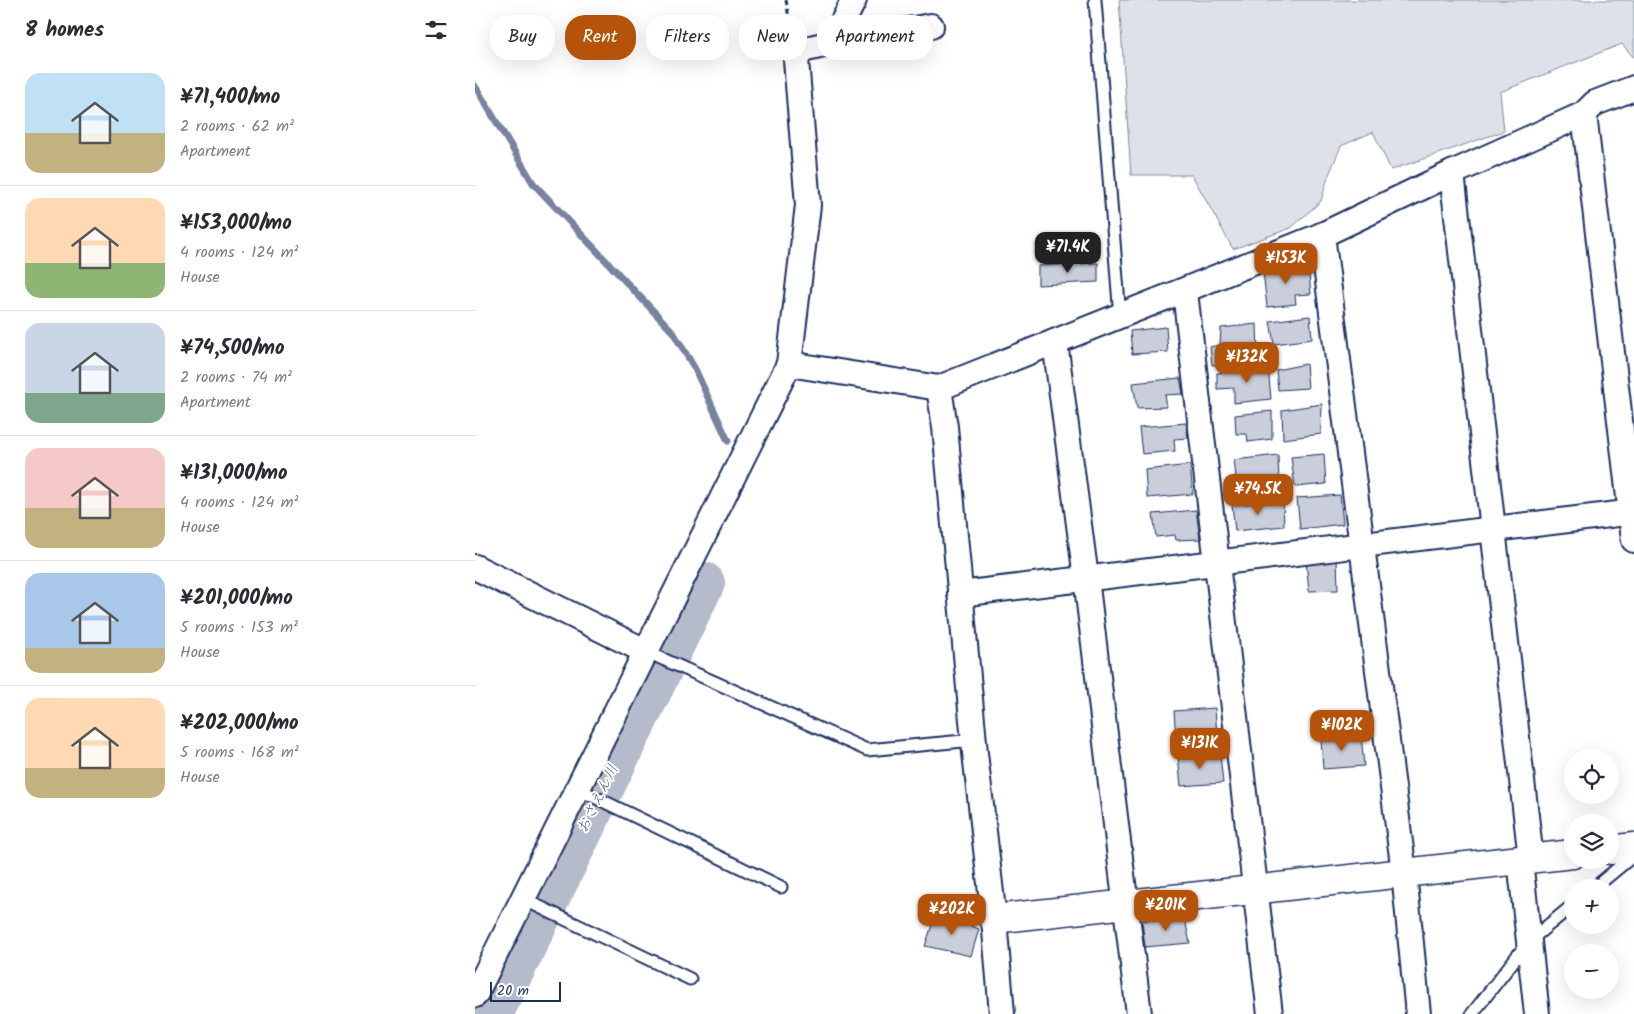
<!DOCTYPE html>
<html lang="en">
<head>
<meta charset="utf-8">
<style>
  body { margin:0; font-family:Kalam,"Klee One",sans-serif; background:#f7f7f7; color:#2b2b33; height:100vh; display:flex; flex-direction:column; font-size:19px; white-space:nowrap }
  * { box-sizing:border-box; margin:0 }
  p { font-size:16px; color:#7c7c81 }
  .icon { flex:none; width:28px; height:28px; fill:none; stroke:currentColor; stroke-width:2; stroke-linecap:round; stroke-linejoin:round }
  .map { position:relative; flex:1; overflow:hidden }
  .side { display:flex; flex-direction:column; background:#fff; width:475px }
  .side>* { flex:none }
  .banner { position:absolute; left:15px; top:15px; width:475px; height:45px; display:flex; gap:10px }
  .tools { position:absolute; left:1089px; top:749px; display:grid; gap:10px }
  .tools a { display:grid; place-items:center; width:55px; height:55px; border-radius:50%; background:#fff; box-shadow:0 5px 20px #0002; font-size:25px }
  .scale { position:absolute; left:15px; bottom:12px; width:71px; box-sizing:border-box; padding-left:5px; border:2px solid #1b2f5e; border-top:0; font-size:14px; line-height:18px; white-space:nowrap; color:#1b2f5e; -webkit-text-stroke:4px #fff; paint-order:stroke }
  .price { position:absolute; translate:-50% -42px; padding:0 11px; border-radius:10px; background:#b45309; color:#fff; font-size:16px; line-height:32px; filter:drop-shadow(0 1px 2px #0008) }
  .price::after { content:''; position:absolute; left:50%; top:30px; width:15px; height:11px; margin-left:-8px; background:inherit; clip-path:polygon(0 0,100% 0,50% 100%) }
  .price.current { background:#222; color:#fff }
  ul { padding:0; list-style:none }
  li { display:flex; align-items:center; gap:15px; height:125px; padding:0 25px }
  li+li { border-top:1px solid #e1e1e2 }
  li span { display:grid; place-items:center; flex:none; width:140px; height:100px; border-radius:15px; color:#555 }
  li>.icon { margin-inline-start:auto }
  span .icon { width:60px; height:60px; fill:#fffc; stroke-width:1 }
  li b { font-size:21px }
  h2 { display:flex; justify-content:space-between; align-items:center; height:60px; padding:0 25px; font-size:21px }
  .chip { padding:0 18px; border-radius:20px; background:#fff; box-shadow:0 5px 20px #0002; font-size:18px; line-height:45px }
  .chip.current { background:#b45309; color:#fff }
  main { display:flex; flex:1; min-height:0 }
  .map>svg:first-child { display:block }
  .green { fill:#dee1e7; stroke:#7c88a2 }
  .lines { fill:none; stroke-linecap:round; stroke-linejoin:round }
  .stream { stroke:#77839f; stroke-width:7 }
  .river { stroke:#b5bbca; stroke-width:42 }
  .building { fill:#caceda; stroke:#1b2f5e }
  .lane-casing { stroke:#1b2f5e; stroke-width:15 }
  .street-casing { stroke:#1b2f5e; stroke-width:28 }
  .secondary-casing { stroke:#1b2f5e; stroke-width:31 }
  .path { stroke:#1b2f5e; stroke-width:3; stroke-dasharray:5 4; stroke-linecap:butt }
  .lane { stroke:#fff; stroke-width:11 }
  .street { stroke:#fff; stroke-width:24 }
  .secondary { stroke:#fff; stroke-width:28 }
  .labels { text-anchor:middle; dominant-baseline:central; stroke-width:4; stroke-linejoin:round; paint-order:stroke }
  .water-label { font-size:15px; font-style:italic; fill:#49597e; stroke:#fff }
</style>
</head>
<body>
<main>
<section class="side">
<h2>8 homes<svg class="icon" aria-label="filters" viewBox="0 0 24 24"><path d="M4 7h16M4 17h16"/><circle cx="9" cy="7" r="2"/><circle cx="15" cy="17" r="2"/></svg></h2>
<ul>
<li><span style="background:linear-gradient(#bfe0f5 60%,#c2b280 0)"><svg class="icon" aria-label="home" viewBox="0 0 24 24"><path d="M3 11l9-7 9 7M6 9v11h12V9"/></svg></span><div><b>¥71,400/mo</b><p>2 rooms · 62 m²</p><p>Apartment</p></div></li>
<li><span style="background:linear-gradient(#ffd9b3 65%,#8fb573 0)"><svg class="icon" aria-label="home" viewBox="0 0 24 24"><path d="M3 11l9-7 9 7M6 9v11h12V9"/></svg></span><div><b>¥153,000/mo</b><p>4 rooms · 124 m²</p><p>House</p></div></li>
<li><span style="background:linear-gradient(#c9d6e8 70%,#7fa58c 0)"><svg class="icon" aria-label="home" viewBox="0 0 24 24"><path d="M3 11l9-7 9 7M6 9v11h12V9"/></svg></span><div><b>¥74,500/mo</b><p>2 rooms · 74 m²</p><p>Apartment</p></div></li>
<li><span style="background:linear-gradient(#f6c9c9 60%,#c2b280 0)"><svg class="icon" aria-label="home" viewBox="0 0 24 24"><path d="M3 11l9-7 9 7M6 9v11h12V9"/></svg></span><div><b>¥131,000/mo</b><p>4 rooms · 124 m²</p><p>House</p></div></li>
<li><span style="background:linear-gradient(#a9c7e8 75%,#c2b280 0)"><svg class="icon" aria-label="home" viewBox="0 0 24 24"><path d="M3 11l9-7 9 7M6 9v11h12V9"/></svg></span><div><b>¥201,000/mo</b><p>5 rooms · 153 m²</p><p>House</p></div></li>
<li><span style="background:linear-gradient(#ffd9b3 70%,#c2b280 0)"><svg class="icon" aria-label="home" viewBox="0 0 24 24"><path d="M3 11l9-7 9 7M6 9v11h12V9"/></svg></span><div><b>¥202,000/mo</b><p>5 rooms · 168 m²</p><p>House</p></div></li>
</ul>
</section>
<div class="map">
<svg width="1159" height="1014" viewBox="0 0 1159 1014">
  <rect width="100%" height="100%" fill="#fff"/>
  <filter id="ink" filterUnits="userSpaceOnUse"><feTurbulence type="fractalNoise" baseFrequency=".02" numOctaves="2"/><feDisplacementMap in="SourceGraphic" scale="10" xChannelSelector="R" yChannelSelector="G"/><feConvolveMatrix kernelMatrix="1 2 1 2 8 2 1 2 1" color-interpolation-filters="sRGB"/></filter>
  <g filter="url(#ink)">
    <path class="green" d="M 644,0 L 1159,0 L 1159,58 L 1147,44 L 1025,92 L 1029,131 L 916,170 L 898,132 L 866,146 L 853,177 L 846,201 L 816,228 L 758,249 L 717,175 L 656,175 Z"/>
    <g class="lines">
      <path class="stream" d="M 0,86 L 58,183 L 198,332 L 220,369 L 253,441"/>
      <path class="river" d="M 17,1014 L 229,583"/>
    </g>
    <g class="building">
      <path d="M 623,263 L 623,282 L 563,285 L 563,266 Z"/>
      <path d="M 833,266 L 836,294 L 820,295 L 821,304 L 792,307 L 788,271 Z"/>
      <path d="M 835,316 L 837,339 L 799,344 L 795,321 Z"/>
      <path d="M 782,324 L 783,355 L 756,357 L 757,364 L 737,365 L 735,347 L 745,345 L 746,328 Z"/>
      <path d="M 691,327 L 693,352 L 657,354 L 655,331 Z"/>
      <path d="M 831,364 L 833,388 L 803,390 L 801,370 Z"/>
      <path d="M 793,367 L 796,399 L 759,403 L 759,388 L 742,389 L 742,373 Z"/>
      <path d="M 705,378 L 708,394 L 690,395 L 692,407 L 662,408 L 658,383 Z"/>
      <path d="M 847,404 L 846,434 L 808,439 L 807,410 Z"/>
      <path d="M 797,411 L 797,439 L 773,442 L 772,434 L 761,434 L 760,415 Z"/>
      <path d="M 711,423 L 713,438 L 699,439 L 700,451 L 667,454 L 664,427 Z"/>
      <path d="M 849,454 L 851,484 L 820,487 L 816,457 Z"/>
      <path d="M 803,455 L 804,483 L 762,486 L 759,460 Z"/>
      <path d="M 715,465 L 718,494 L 672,498 L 670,470 Z"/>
      <path d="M 865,495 L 868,524 L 825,529 L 822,498 Z"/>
      <path d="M 808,501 L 809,526 L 760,531 L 757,505 Z"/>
      <path d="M 721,510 L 725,539 L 701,540 L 700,535 L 681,537 L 678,514 Z"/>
      <path d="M 862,557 L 863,590 L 834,591 L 831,561 Z"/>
      <path d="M 740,708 L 742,735 L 701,739 L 699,711 Z"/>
      <path d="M 886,735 L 889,766 L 848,769 L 846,739 Z"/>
      <path d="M 745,755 L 748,783 L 706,786 L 703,756 Z"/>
      <path d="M 461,913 L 504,929 L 496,956 L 450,946 Z"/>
      <path d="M 709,915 L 715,943 L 670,947 L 667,921 Z"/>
    </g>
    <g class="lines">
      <defs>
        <g id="lane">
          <path d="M 620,0 L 645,317"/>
          <path d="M 172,652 L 392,750 L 499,740"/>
          <path d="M 103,789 L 306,887"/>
          <path d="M 1119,888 L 1159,855"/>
          <path d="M 48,899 L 215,979"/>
          <path d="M 997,1014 L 1054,941 L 1098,905"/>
        </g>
        <g id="street">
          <path d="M 357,43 L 456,26"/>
          <path d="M 1109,114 L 1159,540"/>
          <path d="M 977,173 L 1056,859"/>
          <path d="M 847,235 L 929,873 L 943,1014"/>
          <path d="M 710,292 L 795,1014"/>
          <path d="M 580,342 L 611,578 L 664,1014"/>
          <path d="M 314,364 L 333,205 L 321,60 L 327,50 L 357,43 L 379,0"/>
          <path d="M 464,388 L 470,427 L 500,753 L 519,919 L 527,1014"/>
          <path d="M 0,567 L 172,652"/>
          <path d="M 485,594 L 1159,512"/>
          <path d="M 1045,860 L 1062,1014"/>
          <path d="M 0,995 L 314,364 L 464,388 L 847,235 L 977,173 L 1109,114 L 1120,103 L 1159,88"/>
        </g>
        <g id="secondary">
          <path d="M 1135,850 L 1159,847"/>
          <path d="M 519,919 L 1098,854"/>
        </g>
      </defs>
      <use href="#lane" class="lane-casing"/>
      <use href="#street" class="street-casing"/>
      <use href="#secondary" class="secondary-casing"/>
      <path class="path" d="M 311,0 L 316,30"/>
      <use href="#lane" class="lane"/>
      <use href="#street" class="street"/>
      <use href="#secondary" class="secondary"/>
    </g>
  </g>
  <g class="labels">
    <g class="water-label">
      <text transform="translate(123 799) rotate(-64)">おさえん川</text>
    </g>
  </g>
</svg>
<div class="tools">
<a><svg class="icon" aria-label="locate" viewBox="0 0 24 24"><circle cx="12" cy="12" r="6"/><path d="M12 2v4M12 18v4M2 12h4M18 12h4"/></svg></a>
<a><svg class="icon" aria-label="layers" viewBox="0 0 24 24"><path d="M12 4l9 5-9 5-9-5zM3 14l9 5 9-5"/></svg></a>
<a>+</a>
<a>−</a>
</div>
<div class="scale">20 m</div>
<b class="price current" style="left:593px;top:274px">¥71.4K</b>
<b class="price" style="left:811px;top:285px">¥153K</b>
<b class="price" style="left:772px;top:384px">¥132K</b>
<b class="price" style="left:783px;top:516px">¥74.5K</b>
<b class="price" style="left:867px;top:752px">¥102K</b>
<b class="price" style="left:725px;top:770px">¥131K</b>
<b class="price" style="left:691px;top:932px">¥201K</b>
<b class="price" style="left:477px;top:936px">¥202K</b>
<div class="banner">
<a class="chip">Buy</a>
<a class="chip current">Rent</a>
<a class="chip">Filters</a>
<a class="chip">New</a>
<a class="chip">Apartment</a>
</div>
</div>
</main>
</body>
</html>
